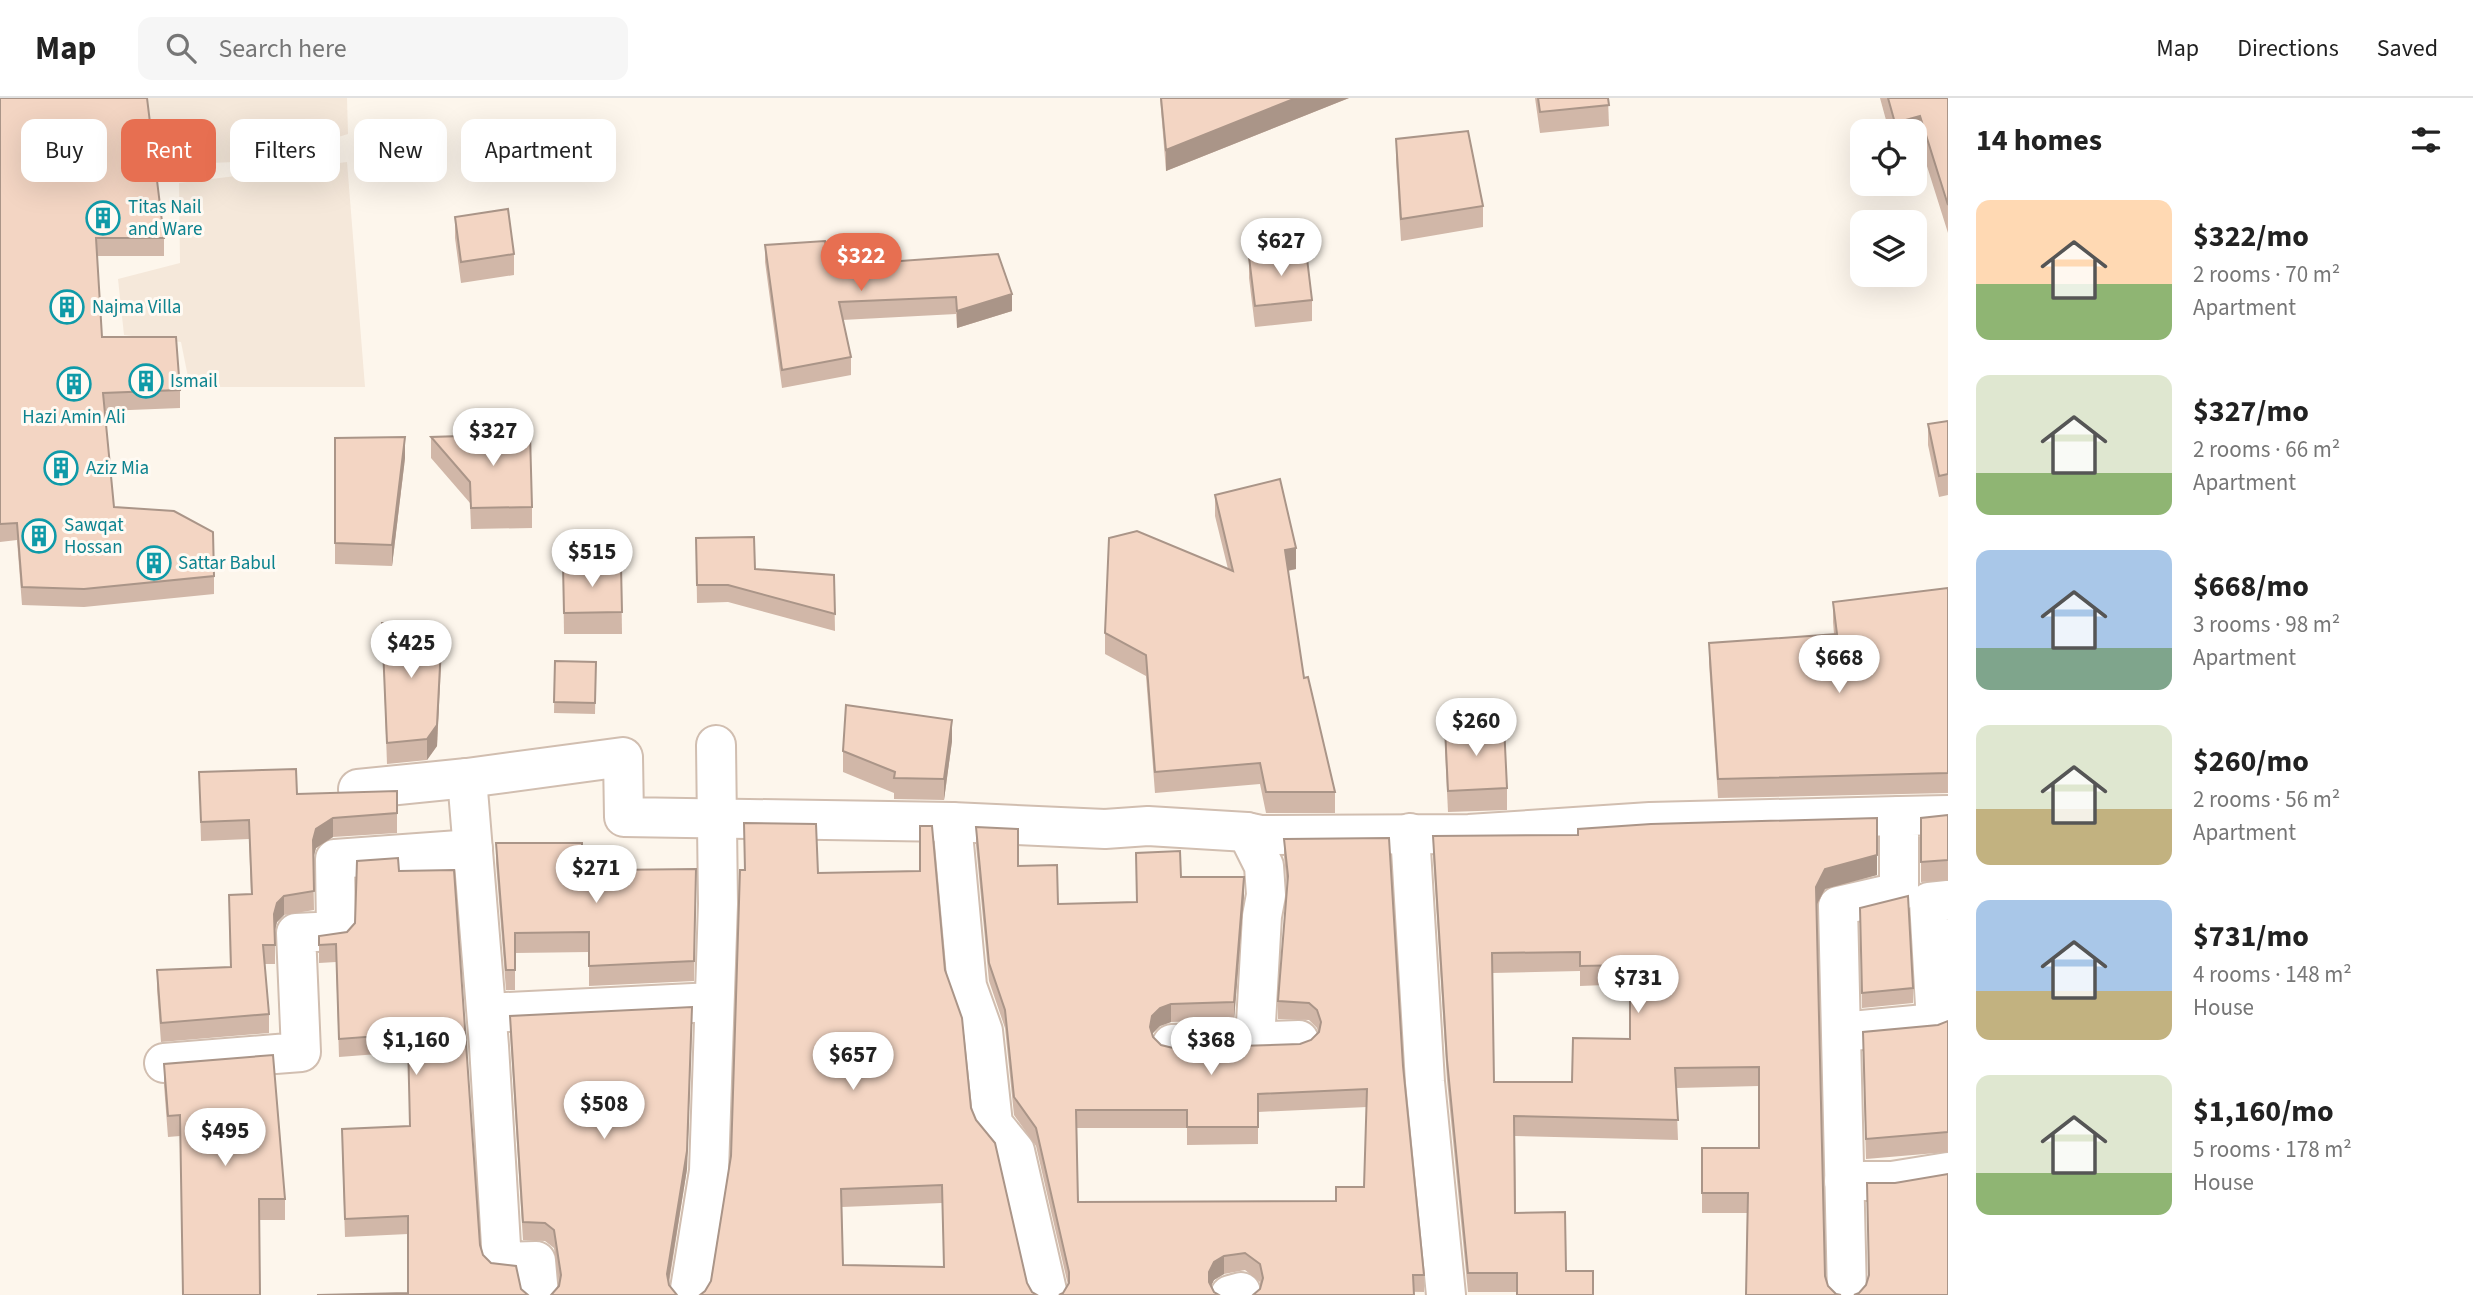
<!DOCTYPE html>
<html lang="en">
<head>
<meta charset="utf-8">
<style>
  body { margin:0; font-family:"Source Sans 3",sans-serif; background:#f6f6f6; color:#222; height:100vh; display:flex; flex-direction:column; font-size:26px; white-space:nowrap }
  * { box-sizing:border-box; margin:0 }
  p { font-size:23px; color:#767676 }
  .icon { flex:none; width:38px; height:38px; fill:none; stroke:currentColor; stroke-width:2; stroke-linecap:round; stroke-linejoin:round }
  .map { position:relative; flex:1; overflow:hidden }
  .panel { display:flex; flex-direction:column; background:#fff; width:525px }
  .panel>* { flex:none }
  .hud { position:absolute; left:21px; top:21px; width:665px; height:63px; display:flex; gap:14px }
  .fabs { position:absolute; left:1850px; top:21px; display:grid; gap:14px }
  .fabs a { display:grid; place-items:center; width:77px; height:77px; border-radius:14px; background:#fff; box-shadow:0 7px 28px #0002; font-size:35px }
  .price { position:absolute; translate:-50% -60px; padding:0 16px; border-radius:24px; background:#fff; color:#222; font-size:23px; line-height:46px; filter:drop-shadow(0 2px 4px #0008) }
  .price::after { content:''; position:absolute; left:50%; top:42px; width:21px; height:16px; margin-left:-10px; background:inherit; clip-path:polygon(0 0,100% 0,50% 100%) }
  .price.selected { background:#e76f51; color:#fff }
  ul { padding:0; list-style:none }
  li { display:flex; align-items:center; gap:21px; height:175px; padding:0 28px }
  li span { display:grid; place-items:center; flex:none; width:196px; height:140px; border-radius:14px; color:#555 }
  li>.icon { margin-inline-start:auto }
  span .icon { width:84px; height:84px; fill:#fffc; stroke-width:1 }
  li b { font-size:30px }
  h2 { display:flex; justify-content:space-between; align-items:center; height:84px; padding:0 28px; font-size:30px }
  .chip { padding:0 24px; border-radius:14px; background:#fff; box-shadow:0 7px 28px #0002; font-size:24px; line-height:63px }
  .chip.selected { background:#e76f51; color:#fff }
  header { display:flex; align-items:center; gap:42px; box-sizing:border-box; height:98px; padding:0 35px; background:#fff; border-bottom:2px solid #e0e0e0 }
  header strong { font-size:33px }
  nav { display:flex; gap:38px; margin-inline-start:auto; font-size:24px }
  .search { width:490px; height:63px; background:#f6f6f6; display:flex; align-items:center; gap:18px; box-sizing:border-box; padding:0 24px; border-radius:14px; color:#767676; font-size:26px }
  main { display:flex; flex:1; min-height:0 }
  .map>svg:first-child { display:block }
  .residential { fill:#f5e8da }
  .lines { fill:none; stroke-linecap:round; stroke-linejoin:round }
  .street-casing { stroke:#d1beb0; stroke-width:42 }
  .street { stroke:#fff; stroke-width:38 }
  .wall { fill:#d1b7a8; fill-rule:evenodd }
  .shaded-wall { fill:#aa9588 }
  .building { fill:#f3d5c3; stroke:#aa9588; stroke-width:2; fill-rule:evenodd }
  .labels { text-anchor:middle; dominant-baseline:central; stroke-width:6; stroke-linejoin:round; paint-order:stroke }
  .culture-label { font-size:19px; fill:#0d838f; stroke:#fffaf3; text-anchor:start }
</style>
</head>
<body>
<header>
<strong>Map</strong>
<div class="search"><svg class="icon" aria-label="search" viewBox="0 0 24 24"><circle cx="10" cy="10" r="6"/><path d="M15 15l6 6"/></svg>Search here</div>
<nav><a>Map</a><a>Directions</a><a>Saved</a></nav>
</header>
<main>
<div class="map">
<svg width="1948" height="1197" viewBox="0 0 1948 1197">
  <rect width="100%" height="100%" fill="#fdf6ec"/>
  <g class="residential">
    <path d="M 147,0 L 347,0 L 348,36 L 260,63 L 155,67 Z"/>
    <path d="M 347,64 L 365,289 L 190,289 L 181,244 L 124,237 L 118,181 L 180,165 L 179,85 Z"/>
  </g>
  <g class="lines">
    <defs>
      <g id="street">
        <path d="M 467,680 L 489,948 L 502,1164 L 536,1163 L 539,1197"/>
        <path d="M 358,691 L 467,680 L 623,659 L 624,719 L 952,724 L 1105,731 L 1148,728 L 1247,734 L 1261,737 L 1469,736 L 1650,724 L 1899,718"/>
        <path d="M 952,724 L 967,888 L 983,933 L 993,1026 L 1015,1053 L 1048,1197"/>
        <path d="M 1247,734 L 1264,768 L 1266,797 L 1262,818 L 1255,943"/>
        <path d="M 1410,735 L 1425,984 L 1446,1197"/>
        <path d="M 487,915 L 714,904"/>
        <path d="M 1841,934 L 1936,925 L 1929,804 L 1948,802"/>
        <path d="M 1172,946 L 1299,942"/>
        <path d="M 164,965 L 301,954 L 296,835 L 336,833 L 335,761 L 473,751"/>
        <path d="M 1844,1083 L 1892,1083 L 1948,1074"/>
        <path d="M 689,1197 L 709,1073 L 718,806 L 716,647"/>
        <path d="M 1230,1197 L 1241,1194 L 1241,1197"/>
        <path d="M 1847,1197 L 1838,808 L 1899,794 L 1899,718 L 1948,717"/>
      </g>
    </defs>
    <use href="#street" class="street-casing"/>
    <use href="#street" class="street"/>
  </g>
  <g class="wall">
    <path d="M 0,0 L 164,140 L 164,158 L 97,158 L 102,239 L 180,292 L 180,310 L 105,313 L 114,409 L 214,478 L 214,496 L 84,509 L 22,507 L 17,442 L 0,444 Z"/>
    <path d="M 1160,0 L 1349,0 L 1166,73 Z"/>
    <path d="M 1535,0 L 1608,0 L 1609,28 L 1540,35 Z"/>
    <path d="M 1880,0 L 1948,0 L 1948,135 L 1920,46 L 1914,33 L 1889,33 Z"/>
    <path d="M 1396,41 L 1483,108 L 1483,129 L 1401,143 L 1396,62 Z"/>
    <path d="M 455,119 L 514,156 L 514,177 L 461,185 L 455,140 Z"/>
    <path d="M 765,147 L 831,168 L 1012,213 L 957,230 L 956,216 L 842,222 L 851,259 L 851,277 L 782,290 L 765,164 Z"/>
    <path d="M 1249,159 L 1312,202 L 1312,223 L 1255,229 L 1249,180 Z"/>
    <path d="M 1948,323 L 1948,397 L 1939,399 L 1928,347 L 1928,326 Z"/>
    <path d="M 431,339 L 532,409 L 532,430 L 471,431 L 470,405 L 431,360 Z"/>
    <path d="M 335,340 L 405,360 L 392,468 L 335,466 Z"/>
    <path d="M 1215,397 L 1296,471 L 1288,473 L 1304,580 L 1335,694 L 1335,715 L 1266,715 L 1260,686 L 1155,695 L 1146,578 L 1105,556 L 1105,535 L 1228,471 L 1215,418 Z"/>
    <path d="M 696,440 L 755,471 L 834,477 L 835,533 L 728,504 L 697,505 Z"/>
    <path d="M 563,467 L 621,467 L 622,536 L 564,536 Z"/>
    <path d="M 1948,490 L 1948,695 L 1718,700 L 1709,565 L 1709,545 L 1834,536 L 1833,524 L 1833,504 Z"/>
    <path d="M 382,525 L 442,549 L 437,648 L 427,662 L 387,666 Z"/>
    <path d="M 555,563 L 596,564 L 595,616 L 554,615 Z"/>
    <path d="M 1445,630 L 1507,690 L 1507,712 L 1448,714 L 1445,651 Z"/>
    <path d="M 952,643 L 944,702 L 894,701 L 894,695 L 843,674 L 843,653 Z"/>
    <path d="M 199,674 L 297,696 L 397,693 L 397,735 L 333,739 L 316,750 L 313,760 L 314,812 L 284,817 L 277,824 L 275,833 L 275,866 L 265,866 L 269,916 L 269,935 L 161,944 L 157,891 L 157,872 L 230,869 L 229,797 L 251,796 L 249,741 L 201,743 Z"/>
    <path d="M 1948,717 L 1948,782 L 1921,784 L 1921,720 Z"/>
    <path d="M 976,729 L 1058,806 L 1137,804 L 1136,755 L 1181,779 L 1244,797 L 1234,922 L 1171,924 L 1160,928 L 1152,936 L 1153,939 L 1161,947 L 1173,950 L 1300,946 L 1311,942 L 1318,934 L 1317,930 L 1309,922 L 1278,921 L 1278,903 L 1287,788 L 1284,759 L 1284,741 L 1403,968 L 1424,1177 L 1424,1194 L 1260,1191 L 1260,1184 L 1245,1172 L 1224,1176 L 1214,1182 L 1211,1188 L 1063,1195 L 1068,1187 L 1036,1048 L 1014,1017 L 1005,930 L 989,883 L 976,747 ZM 1367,1009 L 1364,1089 L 1336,1103 L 1078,1104 L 1077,1030 L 1187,1030 L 1187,1047 L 1258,1046 L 1258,1014 Z"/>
    <path d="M 1433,738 L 1877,777 L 1825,791 L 1817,808 L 1825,1178 L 1828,1188 L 1836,1196 L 1746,1197 L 1747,1115 L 1702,1115 L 1702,1050 L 1759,1050 L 1759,988 L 1676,990 L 1678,1042 L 1515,1038 L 1517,1194 L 1468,1194 L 1447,982 L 1433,758 ZM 1580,873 L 1580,888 L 1630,886 L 1630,941 L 1572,984 L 1494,984 L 1492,875 Z"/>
    <path d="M 496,745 L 582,768 L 609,772 L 696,791 L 694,883 L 589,888 L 589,854 L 515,855 L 515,892 L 506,892 L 496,765 Z"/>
    <path d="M 454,772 L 408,1195 L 408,1136 L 345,1139 L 342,1049 L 342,1031 L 410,1028 L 408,961 L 378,962 L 378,956 L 339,959 L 336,864 L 319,865 L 319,838 L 347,834 L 399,773 Z"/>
    <path d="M 818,775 L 945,872 L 971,1010 L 1027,1185 L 1032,1194 L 705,1193 L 711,1183 ZM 942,1105 L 944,1169 L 843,1167 L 842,1109 Z"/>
    <path d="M 1860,810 L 1913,890 L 1913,905 L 1862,910 Z"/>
    <path d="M 510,918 L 692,927 L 687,1071 L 669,1186 L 676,1196 L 552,1197 L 559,1186 L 554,1150 L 545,1143 L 523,1142 L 510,936 Z"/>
    <path d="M 1948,923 L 1948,1054 L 1866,1061 L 1863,954 Z"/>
    <path d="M 164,966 L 285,1101 L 285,1122 L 259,1122 L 180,1038 L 168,1039 L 164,987 Z"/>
  </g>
  <g class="shaded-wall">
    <path d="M 1296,0 L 1349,0 L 1166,73 L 1166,52 Z"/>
    <path d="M 1920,18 L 1920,46 L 1914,48 L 1914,33 L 1895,33 L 1895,25 Z"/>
    <path d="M 1012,196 L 1012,213 L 957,230 L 957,213 Z"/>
    <path d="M 405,339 L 405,360 L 392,468 L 392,447 Z"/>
    <path d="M 1296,450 L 1296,471 L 1285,473 L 1285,452 Z"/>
    <path d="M 442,528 L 437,648 L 427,662 L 427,641 Z"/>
    <path d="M 952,622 L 952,643 L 944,702 L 944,681 Z"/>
    <path d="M 333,720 L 333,739 L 316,750 L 313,761 L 313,742 L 316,731 Z"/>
    <path d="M 1877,757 L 1877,777 L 1825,791 L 1816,808 L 1816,789 L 1825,771 Z"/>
    <path d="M 1244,779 L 1244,797 L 1234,922 L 1234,904 Z"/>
    <path d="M 284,798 L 284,817 L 277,824 L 274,835 L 274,816 L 277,805 Z"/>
    <path d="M 1171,906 L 1171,924 L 1160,928 L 1152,936 L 1150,929 L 1152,918 L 1160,910 Z"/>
    <path d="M 692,909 L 687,1071 L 667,1194 L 667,1176 Z"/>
    <path d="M 1224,1158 L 1224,1176 L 1214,1182 L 1209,1192 L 1209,1174 L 1214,1164 Z"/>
  </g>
  <g class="building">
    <path d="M 0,0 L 147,0 L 164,140 L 96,140 L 102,239 L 176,239 L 180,292 L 103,295 L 114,409 L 174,413 L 213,434 L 214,478 L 84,491 L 22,489 L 17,425 L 0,426 Z"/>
    <path d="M 1161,0 L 1296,0 L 1166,52 Z"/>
    <path d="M 1538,0 L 1608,0 L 1609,7 L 1540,14 Z"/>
    <path d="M 1888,0 L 1948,0 L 1948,107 L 1920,18 L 1895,25 Z"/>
    <path d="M 1468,33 L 1483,108 L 1401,121 L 1396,41 Z"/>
    <path d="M 508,111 L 514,156 L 461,164 L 455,119 Z"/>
    <path d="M 825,143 L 831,168 L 998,156 L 1012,196 L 957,213 L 956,199 L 839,204 L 851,259 L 782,272 L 765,147 Z"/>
    <path d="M 1306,152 L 1312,202 L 1255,208 L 1249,159 Z"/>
    <path d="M 1948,323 L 1948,376 L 1939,378 L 1928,326 Z"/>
    <path d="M 530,336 L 532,409 L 471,410 L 470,384 L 431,339 Z"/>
    <path d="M 405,339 L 392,447 L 335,445 L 335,340 Z"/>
    <path d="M 1280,381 L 1296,450 L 1285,452 L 1304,580 L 1308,579 L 1335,694 L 1266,694 L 1260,665 L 1155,674 L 1146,557 L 1105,535 L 1109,440 L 1137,433 L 1233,473 L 1215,397 Z"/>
    <path d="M 754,439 L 755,471 L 834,477 L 835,516 L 728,487 L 697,487 L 696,440 Z"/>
    <path d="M 563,467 L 621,467 L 622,514 L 564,515 Z"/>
    <path d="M 1948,490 L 1948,675 L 1718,681 L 1709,545 L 1837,536 L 1833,504 Z"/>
    <path d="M 382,525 L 442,528 L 437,627 L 427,641 L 387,645 Z"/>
    <path d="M 555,563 L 596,564 L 595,605 L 554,604 Z"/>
    <path d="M 846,607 L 952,622 L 944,681 L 894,680 L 895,674 L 843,653 Z"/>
    <path d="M 1504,627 L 1507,690 L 1448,693 L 1445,630 Z"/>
    <path d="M 296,671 L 297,696 L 397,693 L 397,715 L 333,720 L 316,731 L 313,742 L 314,793 L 284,798 L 277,805 L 274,816 L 275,847 L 263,847 L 269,916 L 161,925 L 157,872 L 231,869 L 229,797 L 252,796 L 249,722 L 201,724 L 199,674 Z"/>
    <path d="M 1948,717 L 1948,762 L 1921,764 L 1921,720 Z"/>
    <path d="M 1877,720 L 1877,757 L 1825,771 L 1816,789 L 1825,1178 L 1828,1188 L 1836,1196 L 1841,1197 L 1746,1197 L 1748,1095 L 1702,1095 L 1702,1050 L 1759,1050 L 1759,969 L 1675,970 L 1678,1022 L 1514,1018 L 1515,1115 L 1565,1114 L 1566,1173 L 1593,1173 L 1593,1197 L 1517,1197 L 1517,1175 L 1468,1175 L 1447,962 L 1433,738 L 1578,737 L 1578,731 L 1651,726 ZM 1580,854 L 1580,868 L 1630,867 L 1630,941 L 1573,940 L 1572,984 L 1494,984 L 1492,855 Z"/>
    <path d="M 744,725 L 816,726 L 818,775 L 920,773 L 920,728 L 932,728 L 945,872 L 962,920 L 971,1010 L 976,1022 L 995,1045 L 1027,1185 L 1032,1194 L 1037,1197 L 700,1197 L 705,1193 L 711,1183 L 731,1058 L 740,772 L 745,772 ZM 942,1087 L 944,1169 L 843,1167 L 841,1091 Z"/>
    <path d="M 976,729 L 1018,731 L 1018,768 L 1057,767 L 1058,806 L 1137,804 L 1136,755 L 1180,753 L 1181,779 L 1244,779 L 1234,904 L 1171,906 L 1160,910 L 1152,918 L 1150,929 L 1153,939 L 1161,947 L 1173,950 L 1300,946 L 1311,942 L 1319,934 L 1321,924 L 1317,912 L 1309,905 L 1278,903 L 1288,778 L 1284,741 L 1389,740 L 1403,968 L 1424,1177 L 1413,1177 L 1414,1197 L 1253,1197 L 1260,1191 L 1263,1180 L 1260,1166 L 1245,1155 L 1224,1158 L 1214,1164 L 1209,1174 L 1209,1184 L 1214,1194 L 1219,1197 L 1059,1197 L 1063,1195 L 1069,1185 L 1069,1174 L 1036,1030 L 1014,999 L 1005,912 L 989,865 ZM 1367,991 L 1364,1089 L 1336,1089 L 1336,1103 L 1078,1104 L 1076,1012 L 1187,1012 L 1187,1029 L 1258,1029 L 1258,996 Z"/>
    <path d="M 496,745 L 582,745 L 582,768 L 609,767 L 609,772 L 696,771 L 694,863 L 589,868 L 589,834 L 515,835 L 515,872 L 506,872 Z"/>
    <path d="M 398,760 L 399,773 L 454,772 L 480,1147 L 483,1157 L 491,1165 L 516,1168 L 521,1191 L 528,1197 L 317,1197 L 408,1195 L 408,1118 L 345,1121 L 342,1031 L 410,1028 L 408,943 L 378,945 L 378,938 L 339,941 L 336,846 L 319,847 L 319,838 L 347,834 L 355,825 L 357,763 Z"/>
    <path d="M 1908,798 L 1913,890 L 1862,895 L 1860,810 Z"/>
    <path d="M 692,909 L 687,1053 L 667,1176 L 669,1187 L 677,1197 L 551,1197 L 559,1188 L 561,1177 L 554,1132 L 545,1125 L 523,1124 L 510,918 Z"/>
    <path d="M 1948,923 L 1948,1034 L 1866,1041 L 1863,934 L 1938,927 Z"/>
    <path d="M 273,957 L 285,1101 L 259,1101 L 260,1197 L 183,1197 L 180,1017 L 168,1018 L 164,966 Z"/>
    <path d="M 1948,1076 L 1948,1197 L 1854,1197 L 1859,1195 L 1866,1187 L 1869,1177 L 1867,1085 L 1895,1085 Z"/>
  </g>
  <defs>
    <symbol id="building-ring" viewBox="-11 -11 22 22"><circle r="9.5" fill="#fffaf3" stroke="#0f9aa8" stroke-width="1.5"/><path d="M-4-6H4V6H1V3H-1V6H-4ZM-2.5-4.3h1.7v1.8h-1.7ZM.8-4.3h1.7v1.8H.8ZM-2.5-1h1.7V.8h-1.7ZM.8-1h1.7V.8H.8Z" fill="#0f9aa8"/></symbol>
  </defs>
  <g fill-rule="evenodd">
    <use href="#building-ring" x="84" y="101" width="38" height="38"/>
    <use href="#building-ring" x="48" y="190" width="38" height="38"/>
    <use href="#building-ring" x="127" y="264" width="38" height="38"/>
    <use href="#building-ring" x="55" y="267" width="38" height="38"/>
    <use href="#building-ring" x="42" y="351" width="38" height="38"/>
    <use href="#building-ring" x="20" y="419" width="38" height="38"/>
    <use href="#building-ring" x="135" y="446" width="38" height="38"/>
  </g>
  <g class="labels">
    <g class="culture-label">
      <text x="128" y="109">Titas Nail<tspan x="128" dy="22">and Ware</tspan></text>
      <text x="92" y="209">Najma Villa</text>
      <text x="170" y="283">Ismail</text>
      <text x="74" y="319" text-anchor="middle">Hazi Amin Ali</text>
      <text x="86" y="370">Aziz Mia</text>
      <text x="64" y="427">Sawqat<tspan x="64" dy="22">Hossan</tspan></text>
      <text x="178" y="465">Sattar Babul</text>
    </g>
  </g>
</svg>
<div class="fabs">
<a><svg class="icon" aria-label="locate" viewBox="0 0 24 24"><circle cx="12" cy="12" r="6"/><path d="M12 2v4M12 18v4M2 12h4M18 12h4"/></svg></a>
<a><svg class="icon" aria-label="layers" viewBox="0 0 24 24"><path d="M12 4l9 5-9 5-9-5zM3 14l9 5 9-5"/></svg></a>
</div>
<b class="price" style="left:1281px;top:180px">$627</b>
<b class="price selected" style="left:861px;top:195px">$322</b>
<b class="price" style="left:493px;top:370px">$327</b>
<b class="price" style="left:592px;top:491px">$515</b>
<b class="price" style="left:411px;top:582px">$425</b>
<b class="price" style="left:1839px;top:597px">$668</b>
<b class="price" style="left:1476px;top:660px">$260</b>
<b class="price" style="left:596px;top:807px">$271</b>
<b class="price" style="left:1638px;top:917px">$731</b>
<b class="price" style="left:416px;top:979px">$1,160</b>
<b class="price" style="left:1211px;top:979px">$368</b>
<b class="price" style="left:853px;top:994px">$657</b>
<b class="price" style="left:604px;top:1043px">$508</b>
<b class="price" style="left:225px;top:1070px">$495</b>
<div class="hud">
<a class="chip">Buy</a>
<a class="chip selected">Rent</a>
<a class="chip">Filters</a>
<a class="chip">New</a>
<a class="chip">Apartment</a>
</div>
</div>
<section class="panel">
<h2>14 homes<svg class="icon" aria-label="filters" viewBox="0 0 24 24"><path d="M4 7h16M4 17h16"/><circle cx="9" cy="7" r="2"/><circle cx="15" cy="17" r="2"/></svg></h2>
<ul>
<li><span style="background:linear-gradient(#ffd9b3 60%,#8fb573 0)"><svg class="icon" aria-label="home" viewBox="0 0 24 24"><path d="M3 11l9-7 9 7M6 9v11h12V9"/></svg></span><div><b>$322/mo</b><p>2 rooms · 70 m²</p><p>Apartment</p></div></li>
<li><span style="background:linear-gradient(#dfe7d0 70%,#8fb573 0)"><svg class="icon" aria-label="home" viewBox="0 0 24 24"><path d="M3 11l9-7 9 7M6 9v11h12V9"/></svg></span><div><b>$327/mo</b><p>2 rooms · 66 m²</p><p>Apartment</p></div></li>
<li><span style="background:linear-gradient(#a9c7e8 70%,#7fa58c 0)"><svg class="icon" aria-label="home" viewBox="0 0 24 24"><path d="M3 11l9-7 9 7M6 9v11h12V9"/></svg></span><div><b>$668/mo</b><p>3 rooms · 98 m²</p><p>Apartment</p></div></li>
<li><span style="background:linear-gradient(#dfe7d0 60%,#c2b280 0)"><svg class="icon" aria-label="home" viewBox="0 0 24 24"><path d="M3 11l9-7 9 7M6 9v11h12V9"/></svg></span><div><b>$260/mo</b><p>2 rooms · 56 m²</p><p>Apartment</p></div></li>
<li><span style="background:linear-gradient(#a9c7e8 65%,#c2b280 0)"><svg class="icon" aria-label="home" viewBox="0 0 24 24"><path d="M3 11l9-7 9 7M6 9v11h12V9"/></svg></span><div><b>$731/mo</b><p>4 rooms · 148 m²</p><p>House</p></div></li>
<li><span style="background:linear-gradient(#dfe7d0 70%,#8fb573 0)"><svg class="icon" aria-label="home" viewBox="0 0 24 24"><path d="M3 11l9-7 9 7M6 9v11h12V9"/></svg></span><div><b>$1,160/mo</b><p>5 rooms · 178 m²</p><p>House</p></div></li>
</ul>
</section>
</main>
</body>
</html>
